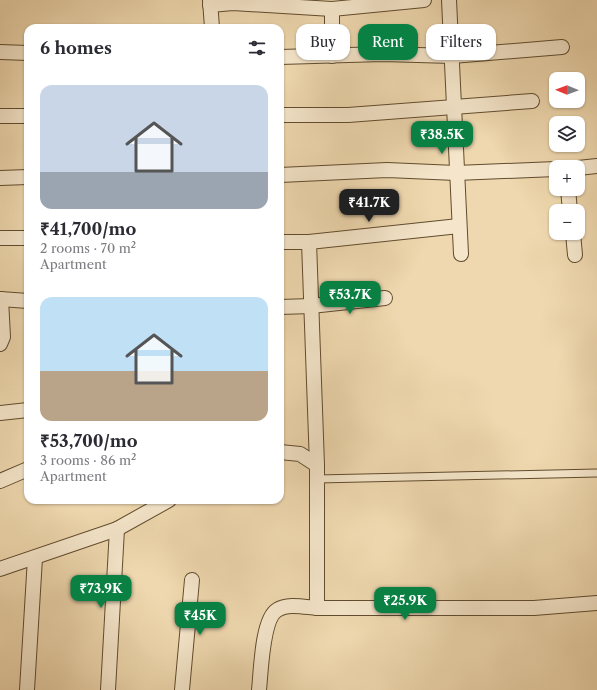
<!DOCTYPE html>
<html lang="en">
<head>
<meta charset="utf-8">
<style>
  body { margin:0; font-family:"Libre Caslon Text",serif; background:#f2f2f3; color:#2b2b33; height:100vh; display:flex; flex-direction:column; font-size:15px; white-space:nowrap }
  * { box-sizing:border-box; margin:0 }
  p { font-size:13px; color:#7c7c81 }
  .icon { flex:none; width:22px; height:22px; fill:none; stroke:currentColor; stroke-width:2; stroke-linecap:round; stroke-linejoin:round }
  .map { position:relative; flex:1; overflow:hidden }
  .panel { position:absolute; left:24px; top:24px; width:260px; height:480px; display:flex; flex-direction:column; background:#fff; border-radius:12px; box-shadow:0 1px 3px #0004 }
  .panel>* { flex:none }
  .hud { position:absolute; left:296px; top:24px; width:241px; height:36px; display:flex; gap:8px }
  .needle { width:26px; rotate:271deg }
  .controls { position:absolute; left:549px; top:72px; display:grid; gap:8px }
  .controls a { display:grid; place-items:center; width:36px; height:36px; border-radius:8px; background:#fff; box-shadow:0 1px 3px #0004; font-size:20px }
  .price { position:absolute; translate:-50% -34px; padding:0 9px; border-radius:8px; background:#0b8043; color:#fff; font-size:13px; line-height:26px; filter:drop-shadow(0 1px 2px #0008) }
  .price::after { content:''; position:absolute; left:50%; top:24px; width:12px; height:9px; margin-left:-6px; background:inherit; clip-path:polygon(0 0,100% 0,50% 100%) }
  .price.on { background:#222; color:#fff }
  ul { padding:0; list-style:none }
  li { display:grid; align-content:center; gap:8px; height:212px; padding:0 16px }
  li span { display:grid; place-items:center; height:124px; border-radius:12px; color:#555 }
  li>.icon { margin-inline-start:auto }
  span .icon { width:72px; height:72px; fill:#fffc; stroke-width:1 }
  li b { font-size:17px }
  h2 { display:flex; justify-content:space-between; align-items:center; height:48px; padding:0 16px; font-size:17px }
  .pill { padding:0 14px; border-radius:12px; background:#fff; box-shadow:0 1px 3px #0004; font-size:14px; line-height:36px }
  .pill.on { background:#0b8043; color:#fff }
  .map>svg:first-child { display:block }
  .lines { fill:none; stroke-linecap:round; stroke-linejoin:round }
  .service-casing { stroke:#604c2e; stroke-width:9 }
  .minor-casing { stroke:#604c2e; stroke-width:16 }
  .service { stroke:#f5e6cb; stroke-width:7 }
  .minor { stroke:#f5e6cb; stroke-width:14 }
</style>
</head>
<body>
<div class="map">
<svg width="597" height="690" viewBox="0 0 597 690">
  <rect width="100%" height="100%" fill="#efd8af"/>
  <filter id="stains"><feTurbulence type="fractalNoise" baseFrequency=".005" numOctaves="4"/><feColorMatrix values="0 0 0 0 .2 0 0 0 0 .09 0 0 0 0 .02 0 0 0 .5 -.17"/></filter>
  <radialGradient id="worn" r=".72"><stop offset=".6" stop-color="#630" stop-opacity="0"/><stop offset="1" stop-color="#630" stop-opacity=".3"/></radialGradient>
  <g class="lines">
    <defs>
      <path id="service" d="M 317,479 L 597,473"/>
      <g id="minor">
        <path d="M 210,0 L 212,28"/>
        <path d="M 449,0 L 461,254"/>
        <path d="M 210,5 L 233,3 L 332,9 L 424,0"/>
        <path d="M 332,9 L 332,56"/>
        <path d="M 0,52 L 28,53"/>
        <path d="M 280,57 L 383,54 L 452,56 L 562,47"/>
        <path d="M 280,115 L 348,115 L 532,101"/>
        <path d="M 0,116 L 28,116"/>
        <path d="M 578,168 L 597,166"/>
        <path d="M 280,175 L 387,170 L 456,173 L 556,169"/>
        <path d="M 0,178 L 28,177"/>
        <path d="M 568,189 L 570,211"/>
        <path d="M 573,233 L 575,255"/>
        <path d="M 0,238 L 28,238"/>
        <path d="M 280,242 L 309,242 L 459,226"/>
        <path d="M 309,242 L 317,465 L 317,608"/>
        <path d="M 0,299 L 28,301"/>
        <path d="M 280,307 L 311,306 L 385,298"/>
        <path d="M 0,344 L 3,337 L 1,299"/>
        <path d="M 0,413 L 28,410"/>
        <path d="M 280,452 L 300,454 L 317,465"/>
        <path d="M 0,481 L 28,469"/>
        <path d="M 0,569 L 117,529 L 169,500"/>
        <path d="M 27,690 L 35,558"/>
        <path d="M 108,690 L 117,529"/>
        <path d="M 182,690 L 192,580"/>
        <path d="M 259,690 C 261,672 262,619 277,610 C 288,603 304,607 317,608 L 534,608 L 597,603"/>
      </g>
    </defs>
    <use href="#service" class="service-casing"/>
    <use href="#minor" class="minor-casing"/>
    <use href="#service" class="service"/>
    <use href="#minor" class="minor"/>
  </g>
  <rect width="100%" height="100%" filter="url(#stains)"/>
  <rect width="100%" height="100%" fill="url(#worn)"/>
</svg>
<div class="controls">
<a><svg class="needle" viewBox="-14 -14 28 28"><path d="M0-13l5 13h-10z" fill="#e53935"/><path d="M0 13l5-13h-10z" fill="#7c7c81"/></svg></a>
<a><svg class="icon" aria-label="layers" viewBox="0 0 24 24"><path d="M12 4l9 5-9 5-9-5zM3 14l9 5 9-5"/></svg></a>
<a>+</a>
<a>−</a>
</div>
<b class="price" style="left:442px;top:155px">₹38.5K</b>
<b class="price on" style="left:369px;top:223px">₹41.7K</b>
<b class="price" style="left:350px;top:315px">₹53.7K</b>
<b class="price" style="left:101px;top:609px">₹73.9K</b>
<b class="price" style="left:405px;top:621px">₹25.9K</b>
<b class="price" style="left:200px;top:636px">₹45K</b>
<div class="hud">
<a class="pill">Buy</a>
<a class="pill on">Rent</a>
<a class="pill">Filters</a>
</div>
<section class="panel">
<h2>6 homes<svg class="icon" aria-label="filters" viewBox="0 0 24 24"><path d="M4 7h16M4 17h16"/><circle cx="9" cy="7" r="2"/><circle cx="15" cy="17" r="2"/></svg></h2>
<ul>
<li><span style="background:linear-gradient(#c9d6e8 70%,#9aa5b1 0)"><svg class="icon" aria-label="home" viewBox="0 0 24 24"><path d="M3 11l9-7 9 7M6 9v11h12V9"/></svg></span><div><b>₹41,700/mo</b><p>2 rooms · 70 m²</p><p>Apartment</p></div></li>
<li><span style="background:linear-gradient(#bfe0f5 60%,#b9a48a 0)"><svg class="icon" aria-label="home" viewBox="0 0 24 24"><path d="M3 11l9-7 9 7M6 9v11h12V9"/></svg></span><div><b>₹53,700/mo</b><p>3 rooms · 86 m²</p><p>Apartment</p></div></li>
</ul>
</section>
</div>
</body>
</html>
